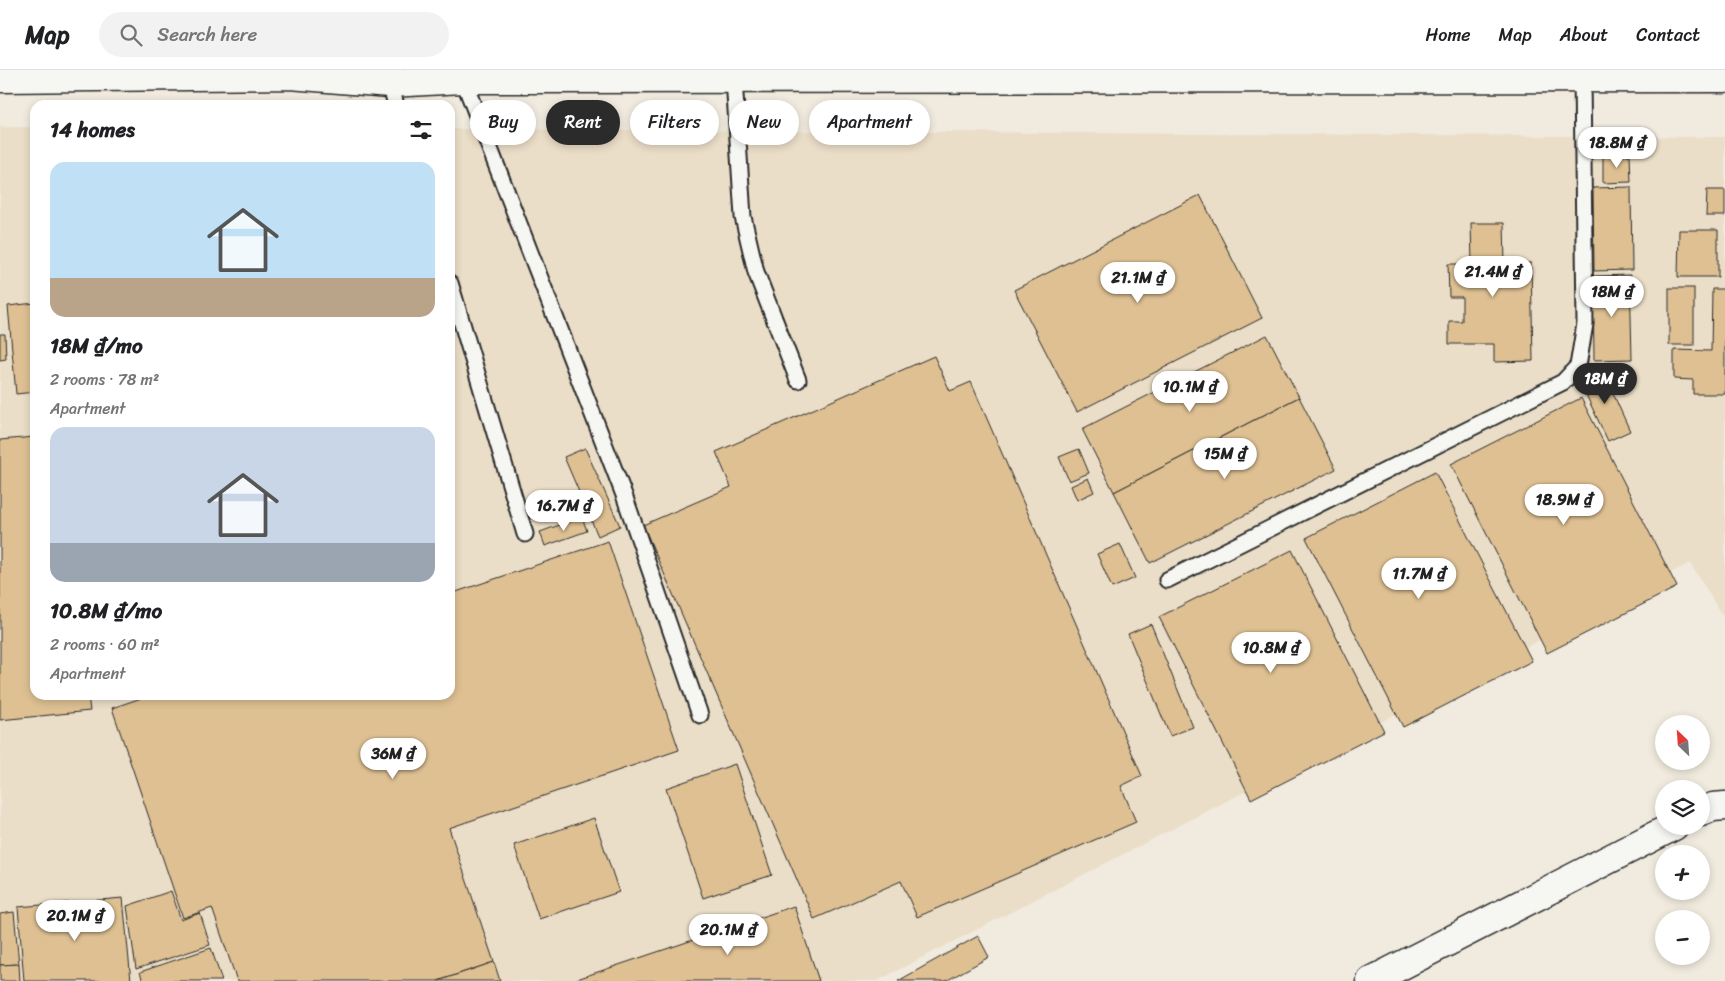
<!DOCTYPE html>
<html lang="en">
<head>
<meta charset="utf-8">
<style>
  body { margin:0; font-family:Sriracha,sans-serif; background:#f2f2f2; color:#202124; height:100vh; display:flex; flex-direction:column; font-size:19px; white-space:nowrap }
  * { box-sizing:border-box; margin:0 }
  p { font-size:16px; color:#757577 }
  .icon { flex:none; width:28px; height:28px; fill:none; stroke:currentColor; stroke-width:2; stroke-linecap:round; stroke-linejoin:round }
  .map { position:relative; flex:1; overflow:hidden }
  .sheet { position:absolute; left:30px; top:30px; width:425px; height:600px; display:flex; flex-direction:column; background:#fff; border-radius:15px; box-shadow:0 2px 8px #0003 }
  .sheet>* { flex:none }
  .top-card { position:absolute; left:470px; top:30px; width:475px; height:45px; display:flex; gap:10px }
  .needle { width:32px; rotate:335deg }
  .fabs { position:absolute; left:1655px; top:645px; display:grid; gap:10px }
  .fabs a { display:grid; place-items:center; width:55px; height:55px; border-radius:50%; background:#fff; box-shadow:0 2px 8px #0003; font-size:25px }
  .price { position:absolute; translate:-50% -42px; padding:0 11px; border-radius:18px; background:#fff; color:#222; font-size:16px; line-height:32px; filter:drop-shadow(0 1px 2px #0008) }
  .price::after { content:''; position:absolute; left:50%; top:30px; width:15px; height:11px; margin-left:-8px; background:inherit; clip-path:polygon(0 0,100% 0,50% 100%) }
  .price.selected { background:#2b2b2b; color:#fff }
  ul { padding:0; list-style:none }
  li { display:grid; align-content:center; gap:10px; height:265px; padding:0 20px }
  li span { display:grid; place-items:center; height:155px; border-radius:15px; color:#555 }
  li>.icon { margin-inline-start:auto }
  span .icon { width:90px; height:90px; fill:#fffc; stroke-width:1 }
  li b { font-size:21px }
  h2 { display:flex; justify-content:space-between; align-items:center; height:60px; padding:0 20px; font-size:21px }
  .tag { padding:0 18px; border-radius:22px; background:#fff; box-shadow:0 2px 8px #0003; font-size:18px; line-height:45px }
  .tag.selected { background:#2b2b2b; color:#fff }
  header { display:flex; align-items:center; gap:30px; box-sizing:border-box; height:70px; padding:0 25px; background:#fff; border-bottom:1px solid #e0e0e0 }
  header strong { font-size:24px }
  nav { display:flex; gap:28px; margin-inline-start:auto; font-size:18px }
  .search { width:350px; height:45px; background:#f2f2f2; display:flex; align-items:center; gap:12px; box-sizing:border-box; padding:0 18px; border-radius:28px; color:#757577; font-size:19px }
  .map>svg:first-child { display:block }
  .built { fill:#ebdec8 }
  .building { fill:#dec092; stroke:#2b2b2b }
  .lines { fill:none; stroke-linecap:round; stroke-linejoin:round }
  .service-casing { stroke:#2b2b2b; stroke-width:19 }
  .minor-casing { stroke:#2b2b2b; stroke-width:31 }
  .trunk-casing { stroke:#2b2b2b; stroke-width:31 }
  .service { stroke:#f6f6f2; stroke-width:15 }
  .minor { stroke:#f6f6f2; stroke-width:28 }
  .trunk { stroke:#f6f6f2; stroke-width:28 }
</style>
</head>
<body>
<header>
<strong>Map</strong>
<div class="search"><svg class="icon" aria-label="search" viewBox="0 0 24 24"><circle cx="10" cy="10" r="6"/><path d="M15 15l6 6"/></svg>Search here</div>
<nav><a>Home</a><a>Map</a><a>About</a><a>Contact</a></nav>
</header>
<div class="map">
<svg width="1725" height="911" viewBox="0 0 1725 911">
  <rect width="100%" height="100%" fill="#f1ebdf"/>
  <filter id="ink" filterUnits="userSpaceOnUse"><feTurbulence type="fractalNoise" baseFrequency=".02" numOctaves="2"/><feDisplacementMap in="SourceGraphic" scale="10" xChannelSelector="R" yChannelSelector="G"/><feConvolveMatrix kernelMatrix="1 2 1 2 8 2 1 2 1" color-interpolation-filters="sRGB"/></filter>
  <g filter="url(#ink)">
    <path class="built" d="M 0,57 L 35,57 L 35,625 L 450,625 L 450,59 L 1725,67 L 1725,550 L 1690,493 L 877,911 L 0,911 Z"/>
    <g class="building">
      <path d="M 1630,85 L 1631,112 L 1603,113 L 1603,86 Z"/>
      <path d="M 1631,117 L 1632,200 L 1594,201 L 1593,118 Z"/>
      <path d="M 1707,120 L 1725,120 L 1725,146 L 1706,146 Z"/>
      <path d="M 1200,125 L 1262,248 L 1077,342 L 1014,220 Z"/>
      <path d="M 1471,153 L 1504,153 L 1505,193 L 1531,193 L 1533,291 L 1494,292 L 1494,274 L 1449,274 L 1449,251 L 1462,251 L 1462,227 L 1449,227 L 1448,194 L 1472,194 Z"/>
      <path d="M 1679,160 L 1718,160 L 1718,207 L 1678,207 Z"/>
      <path d="M 1630,205 L 1632,289 L 1594,290 L 1593,206 Z"/>
      <rect x="1669" y="218" width="25" height="57"/>
      <path d="M 1712,219 L 1725,219 L 1725,324 L 1693,324 L 1693,310 L 1674,309 L 1674,280 L 1711,281 Z"/>
      <path d="M 35,233 L 35,322 L 16,324 L 8,236 Z"/>
      <path d="M 0,264 L 5,264 L 6,289 L 0,290 Z"/>
      <path d="M 1267,265 L 1299,327 L 1114,422 L 1082,359 Z"/>
      <path d="M 934,286 L 950,321 L 971,312 L 1142,706 L 1121,716 L 1136,752 L 917,847 L 901,811 L 814,849 L 643,455 L 731,417 L 716,382 Z"/>
      <path d="M 1602,299 L 1630,361 L 1608,371 L 1579,310 Z"/>
      <path d="M 1299,327 L 1336,399 L 1150,493 L 1114,422 Z"/>
      <path d="M 1581,328 L 1677,517 L 1547,583 L 1451,394 Z"/>
      <path d="M 35,367 L 35,625 L 88,625 L 90,641 L 0,650 L 0,370 Z"/>
      <path d="M 585,378 L 620,456 L 598,466 L 564,387 Z"/>
      <path d="M 1079,379 L 1089,403 L 1069,411 L 1059,387 Z"/>
      <path d="M 1435,402 L 1532,591 L 1403,657 L 1306,468 Z"/>
      <path d="M 1088,408 L 1094,422 L 1077,430 L 1071,416 Z"/>
      <path d="M 582,447 L 587,461 L 545,476 L 540,462 Z"/>
      <path d="M 608,471 L 679,680 L 449,758 L 494,892 L 438,911 L 237,911 L 212,838 L 183,848 L 112,638 L 150,625 L 450,625 L 450,524 Z"/>
      <path d="M 1120,474 L 1135,508 L 1112,518 L 1097,484 Z"/>
      <path d="M 1292,480 L 1384,661 L 1251,729 L 1159,547 Z"/>
      <path d="M 1151,554 L 1193,657 L 1170,666 L 1128,564 Z"/>
      <path d="M 735,694 L 772,805 L 703,828 L 666,718 Z"/>
      <path d="M 594,748 L 619,822 L 539,849 L 514,775 Z"/>
      <path d="M 171,821 L 181,850 L 200,843 L 210,875 L 136,899 L 127,836 Z"/>
      <path d="M 123,828 L 131,911 L 24,911 L 18,837 Z"/>
      <path d="M 794,836 L 819,911 L 571,911 Z"/>
      <path d="M 14,842 L 19,894 L 0,895 L 0,844 Z"/>
      <path d="M 978,866 L 989,887 L 946,911 L 898,911 Z"/>
      <path d="M 211,878 L 222,911 L 143,911 L 140,902 Z"/>
      <path d="M 494,892 L 500,911 L 438,911 Z"/>
      <path d="M 19,894 L 20,911 L 0,911 L 0,895 Z"/>
    </g>
    <g class="lines">
      <defs>
        <g id="service">
          <path d="M 463,9 L 624,425 L 700,645"/>
          <path d="M 734,9 L 743,147 L 756,202 L 798,310"/>
          <path d="M 390,13 L 396,35"/>
          <path d="M 450,213 L 525,464"/>
          <path d="M 1167,510 L 1563,312 L 1578,296 L 1585,254 L 1582,8"/>
        </g>
        <g id="minor">
          <path d="M 1701,742 L 1713,737 L 1725,736"/>
          <path d="M 1371,911 L 1674,756"/>
        </g>
        <path id="trunk" d="M 0,8 L 290,5 L 390,13 L 463,9 L 1725,8"/>
      </defs>
      <use href="#service" class="service-casing"/>
      <use href="#minor" class="minor-casing"/>
      <use href="#trunk" class="trunk-casing"/>
      <use href="#service" class="service"/>
      <use href="#minor" class="minor"/>
      <use href="#trunk" class="trunk"/>
    </g>
  </g>
</svg>
<div class="fabs">
<a><svg class="needle" viewBox="-14 -14 28 28"><path d="M0-13l5 13h-10z" fill="#e53935"/><path d="M0 13l5-13h-10z" fill="#757577"/></svg></a>
<a><svg class="icon" aria-label="layers" viewBox="0 0 24 24"><path d="M12 4l9 5-9 5-9-5zM3 14l9 5 9-5"/></svg></a>
<a>+</a>
<a>−</a>
</div>
<b class="price" style="left:1617px;top:99px">18.8M ₫</b>
<b class="price" style="left:1493px;top:228px">21.4M ₫</b>
<b class="price" style="left:1138px;top:234px">21.1M ₫</b>
<b class="price" style="left:1612px;top:248px">18M ₫</b>
<b class="price selected" style="left:1605px;top:335px">18M ₫</b>
<b class="price" style="left:1190px;top:343px">10.1M ₫</b>
<b class="price" style="left:1225px;top:410px">15M ₫</b>
<b class="price" style="left:1564px;top:456px">18.9M ₫</b>
<b class="price" style="left:564px;top:462px">16.7M ₫</b>
<b class="price" style="left:1419px;top:530px">11.7M ₫</b>
<b class="price" style="left:1271px;top:604px">10.8M ₫</b>
<b class="price" style="left:393px;top:710px">36M ₫</b>
<b class="price" style="left:75px;top:872px">20.1M ₫</b>
<b class="price" style="left:728px;top:886px">20.1M ₫</b>
<div class="top-card">
<a class="tag">Buy</a>
<a class="tag selected">Rent</a>
<a class="tag">Filters</a>
<a class="tag">New</a>
<a class="tag">Apartment</a>
</div>
<section class="sheet">
<h2>14 homes<svg class="icon" aria-label="filters" viewBox="0 0 24 24"><path d="M4 7h16M4 17h16"/><circle cx="9" cy="7" r="2"/><circle cx="15" cy="17" r="2"/></svg></h2>
<ul>
<li><span style="background:linear-gradient(#bfe0f5 75%,#b9a48a 0)"><svg class="icon" aria-label="home" viewBox="0 0 24 24"><path d="M3 11l9-7 9 7M6 9v11h12V9"/></svg></span><div><b>18M ₫/mo</b><p>2 rooms · 78 m²</p><p>Apartment</p></div></li>
<li><span style="background:linear-gradient(#c9d6e8 75%,#9aa5b1 0)"><svg class="icon" aria-label="home" viewBox="0 0 24 24"><path d="M3 11l9-7 9 7M6 9v11h12V9"/></svg></span><div><b>10.8M ₫/mo</b><p>2 rooms · 60 m²</p><p>Apartment</p></div></li>
</ul>
</section>
</div>
</body>
</html>
